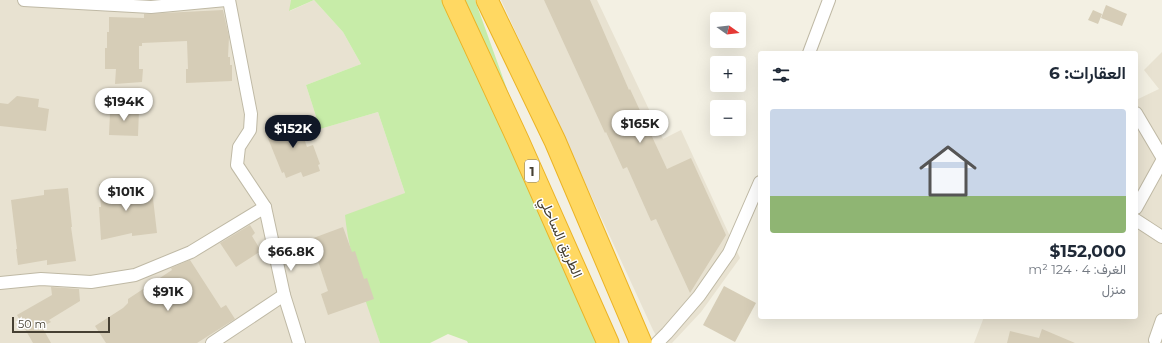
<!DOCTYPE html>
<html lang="ar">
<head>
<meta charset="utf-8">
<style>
  body { margin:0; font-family:Montserrat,Vazirmatn,sans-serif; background:#f2f2f3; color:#1f2937; direction:rtl; height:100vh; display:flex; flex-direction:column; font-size:15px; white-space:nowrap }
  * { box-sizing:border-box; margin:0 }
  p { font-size:13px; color:#747a83 }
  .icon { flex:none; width:22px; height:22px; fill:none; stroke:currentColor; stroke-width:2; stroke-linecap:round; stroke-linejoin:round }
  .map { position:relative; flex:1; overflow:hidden; direction:ltr }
  .drawer { position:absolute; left:758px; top:51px; width:380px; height:268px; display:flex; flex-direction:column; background:#fff; border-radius:4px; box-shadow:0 4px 16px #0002; direction:rtl }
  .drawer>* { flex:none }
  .needle { width:26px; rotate:104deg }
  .tools { position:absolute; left:710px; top:12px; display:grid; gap:8px }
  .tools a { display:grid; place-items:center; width:36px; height:36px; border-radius:4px; background:#fff; box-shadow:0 4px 16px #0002; font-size:20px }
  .scale { position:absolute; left:12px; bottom:10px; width:98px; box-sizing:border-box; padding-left:4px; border:2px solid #464033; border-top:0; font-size:11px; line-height:14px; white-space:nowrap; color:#464033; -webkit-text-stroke:3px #fff; paint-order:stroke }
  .price { position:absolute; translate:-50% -34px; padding:0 9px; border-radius:14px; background:#fff; color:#222; font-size:13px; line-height:26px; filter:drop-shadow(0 1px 2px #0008) }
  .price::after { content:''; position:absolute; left:50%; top:24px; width:12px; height:9px; margin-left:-6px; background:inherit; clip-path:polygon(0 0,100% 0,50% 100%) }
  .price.active { background:#111827; color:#fff }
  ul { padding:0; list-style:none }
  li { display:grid; align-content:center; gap:8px; height:212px; padding:0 12px }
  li+li { border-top:1px solid #e0e1e3 }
  li span { display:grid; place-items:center; height:124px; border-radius:4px; color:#555 }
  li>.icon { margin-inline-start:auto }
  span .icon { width:72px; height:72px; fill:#fffc; stroke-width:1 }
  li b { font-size:17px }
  h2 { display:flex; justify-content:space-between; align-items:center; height:48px; padding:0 12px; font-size:17px }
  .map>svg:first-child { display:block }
  .residential { fill:#e8e2d1 }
  .green { fill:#c7eca8 }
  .building { fill:#d6cdb7 }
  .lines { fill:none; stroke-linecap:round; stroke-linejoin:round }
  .street-casing { stroke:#bfb9a5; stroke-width:14 }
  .highway-casing { stroke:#ebb325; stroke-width:23 }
  .street { stroke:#fff; stroke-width:12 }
  .highway { stroke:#ffd862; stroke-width:21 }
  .labels { text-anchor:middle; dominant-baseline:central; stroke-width:3; stroke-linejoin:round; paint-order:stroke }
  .shield { fill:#fff; stroke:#7e7970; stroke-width:1 }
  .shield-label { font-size:13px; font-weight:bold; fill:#464033 }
  .street-label { font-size:14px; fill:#464033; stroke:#fff }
</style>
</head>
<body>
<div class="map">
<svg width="1162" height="343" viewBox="0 0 1162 343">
  <rect width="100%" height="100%" fill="#f3f0e3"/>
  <g class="residential">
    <path d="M 0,0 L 291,0 L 290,11 L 314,0 L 343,32 L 361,64 L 306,85 L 320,129 L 378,112 L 405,193 L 353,259 L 380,343 L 0,343 Z"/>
    <path d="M 501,0 L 597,0 L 663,139 L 681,130 L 740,258 L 701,312 L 672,343 L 660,343 L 653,330 Z"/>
    <path d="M 1162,52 L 1162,343 L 974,343 L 984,317 L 1136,317 L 1136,100 L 1159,89 L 1144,70 Z"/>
  </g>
  <path class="green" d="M 291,0 L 475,0 L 598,343 L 468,343 L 467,341 L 448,334 L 430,343 L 380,343 C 366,301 349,259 345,215 L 405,193 L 378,112 L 320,129 L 306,85 L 361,64 L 343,32 L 314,0 L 289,11 Z"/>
  <g class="building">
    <path d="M 544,0 L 590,0 L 629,90 L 630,89 L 667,169 L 691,158 L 726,235 L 690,293 L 656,219 L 651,221 L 627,167 L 623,169 L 606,132 L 605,133 Z"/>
    <path d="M 1106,5 L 1127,14 L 1122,26 L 1101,18 Z"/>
    <path d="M 223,10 L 229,37 L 228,57 L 230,57 L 230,65 L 232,65 L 232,81 L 186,83 L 186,69 L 188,69 L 187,41 L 142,43 L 142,46 L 139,46 L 139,69 L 143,69 L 142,82 L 115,84 L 116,69 L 105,69 L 105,48 L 107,48 L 107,32 L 109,32 L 109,17 L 144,18 L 144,14 Z"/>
    <path d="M 1093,10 L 1102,14 L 1098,24 L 1088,20 Z"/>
    <path d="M 17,96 L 39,99 L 38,107 L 49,109 L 46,131 L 0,126 L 0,103 L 8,104 Z"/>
    <path d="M 117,104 L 128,104 L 128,110 L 139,110 L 138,136 L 109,135 L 110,113 L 116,113 Z"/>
    <path d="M 287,115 L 288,118 L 296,115 L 307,147 L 313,145 L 320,164 L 318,165 L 320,171 L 303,177 L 301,172 L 286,178 L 284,172 L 282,173 L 265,131 L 280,126 L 278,119 Z"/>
    <path d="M 123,183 L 124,193 L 152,190 L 157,233 L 132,236 L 132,233 L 101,240 L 99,207 L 101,207 L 99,184 Z"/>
    <path d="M 68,188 L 72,227 L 71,227 L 76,261 L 47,265 L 47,260 L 18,265 L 16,249 L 17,249 L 11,200 L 44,195 L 44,190 Z"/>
    <path d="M 250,225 L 255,233 L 252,236 L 261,251 L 236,267 L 220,243 Z"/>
    <path d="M 343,227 L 352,252 L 355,251 L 364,279 L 367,278 L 374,299 L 328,315 L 321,294 L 328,291 L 318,261 L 316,261 L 308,240 Z"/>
    <path d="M 190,260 L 221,308 L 226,305 L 235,319 L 197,343 L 106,343 L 95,326 L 123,308 L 128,303 L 128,299 L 172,270 L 171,268 Z"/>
    <path d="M 724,286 L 756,303 L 735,342 L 703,325 Z"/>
    <path d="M 51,287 L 79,289 L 80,301 L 49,320 L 51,322 L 42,327 L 51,343 L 33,343 L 17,315 L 52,295 Z"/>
    <path d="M 1042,329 L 1075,343 L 1007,343 L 1010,331 L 1039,338 Z"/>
  </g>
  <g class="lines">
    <defs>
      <g id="street">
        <path d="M 24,0 L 151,7 L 226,0"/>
        <path d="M 229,0 L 251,114 L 250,130 L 239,147 L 237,165 L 265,207 L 284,295 L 299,343"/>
        <path d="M 809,53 L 829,0"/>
        <path d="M 1136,113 L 1162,157"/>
        <path d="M 1136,208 L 1162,161"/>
        <path d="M 1136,220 L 1162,237"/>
        <path d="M 0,283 L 41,279 L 91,282 L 135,275 L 191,252 L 265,207"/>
        <path d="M 1155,340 L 1162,320"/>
        <path d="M 212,343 L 284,295"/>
        <path d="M 657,343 L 667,333 L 699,296 L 729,253 L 760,182"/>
      </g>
      <g id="highway">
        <path d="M 453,0 L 518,140 L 608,343"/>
        <path d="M 487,0 L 555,141 L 641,343"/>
      </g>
    </defs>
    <use href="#street" class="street-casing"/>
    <use href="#highway" class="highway-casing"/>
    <use href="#street" class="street"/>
    <use href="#highway" class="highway"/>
  </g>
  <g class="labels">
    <rect class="shield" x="525" y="160" width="14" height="22" rx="3"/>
    <g class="shield-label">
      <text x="532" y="171">1</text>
    </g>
    <g class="street-label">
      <text transform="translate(561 237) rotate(66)">الطريق الساحلي</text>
    </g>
  </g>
</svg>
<div class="tools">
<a><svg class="needle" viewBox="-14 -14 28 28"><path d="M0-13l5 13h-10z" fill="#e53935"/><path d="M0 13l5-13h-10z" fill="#747a83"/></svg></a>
<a>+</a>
<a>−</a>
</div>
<div class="scale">50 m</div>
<b class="price" style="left:124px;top:122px">$194K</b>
<b class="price" style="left:640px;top:144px">$165K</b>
<b class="price active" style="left:293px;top:149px">$152K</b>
<b class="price" style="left:126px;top:212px">$101K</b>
<b class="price" style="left:291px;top:272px">$66.8K</b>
<b class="price" style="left:168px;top:312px">$91K</b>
<section class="drawer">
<h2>العقارات: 6<svg class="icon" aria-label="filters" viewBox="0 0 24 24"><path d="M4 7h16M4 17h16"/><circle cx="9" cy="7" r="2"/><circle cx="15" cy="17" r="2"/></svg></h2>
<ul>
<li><span style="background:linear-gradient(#c9d6e8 70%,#8fb573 0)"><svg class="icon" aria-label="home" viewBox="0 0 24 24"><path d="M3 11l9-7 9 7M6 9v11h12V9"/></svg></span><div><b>$152,000</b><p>الغرف: 4 · 124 m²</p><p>منزل</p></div></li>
</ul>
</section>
</div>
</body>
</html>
